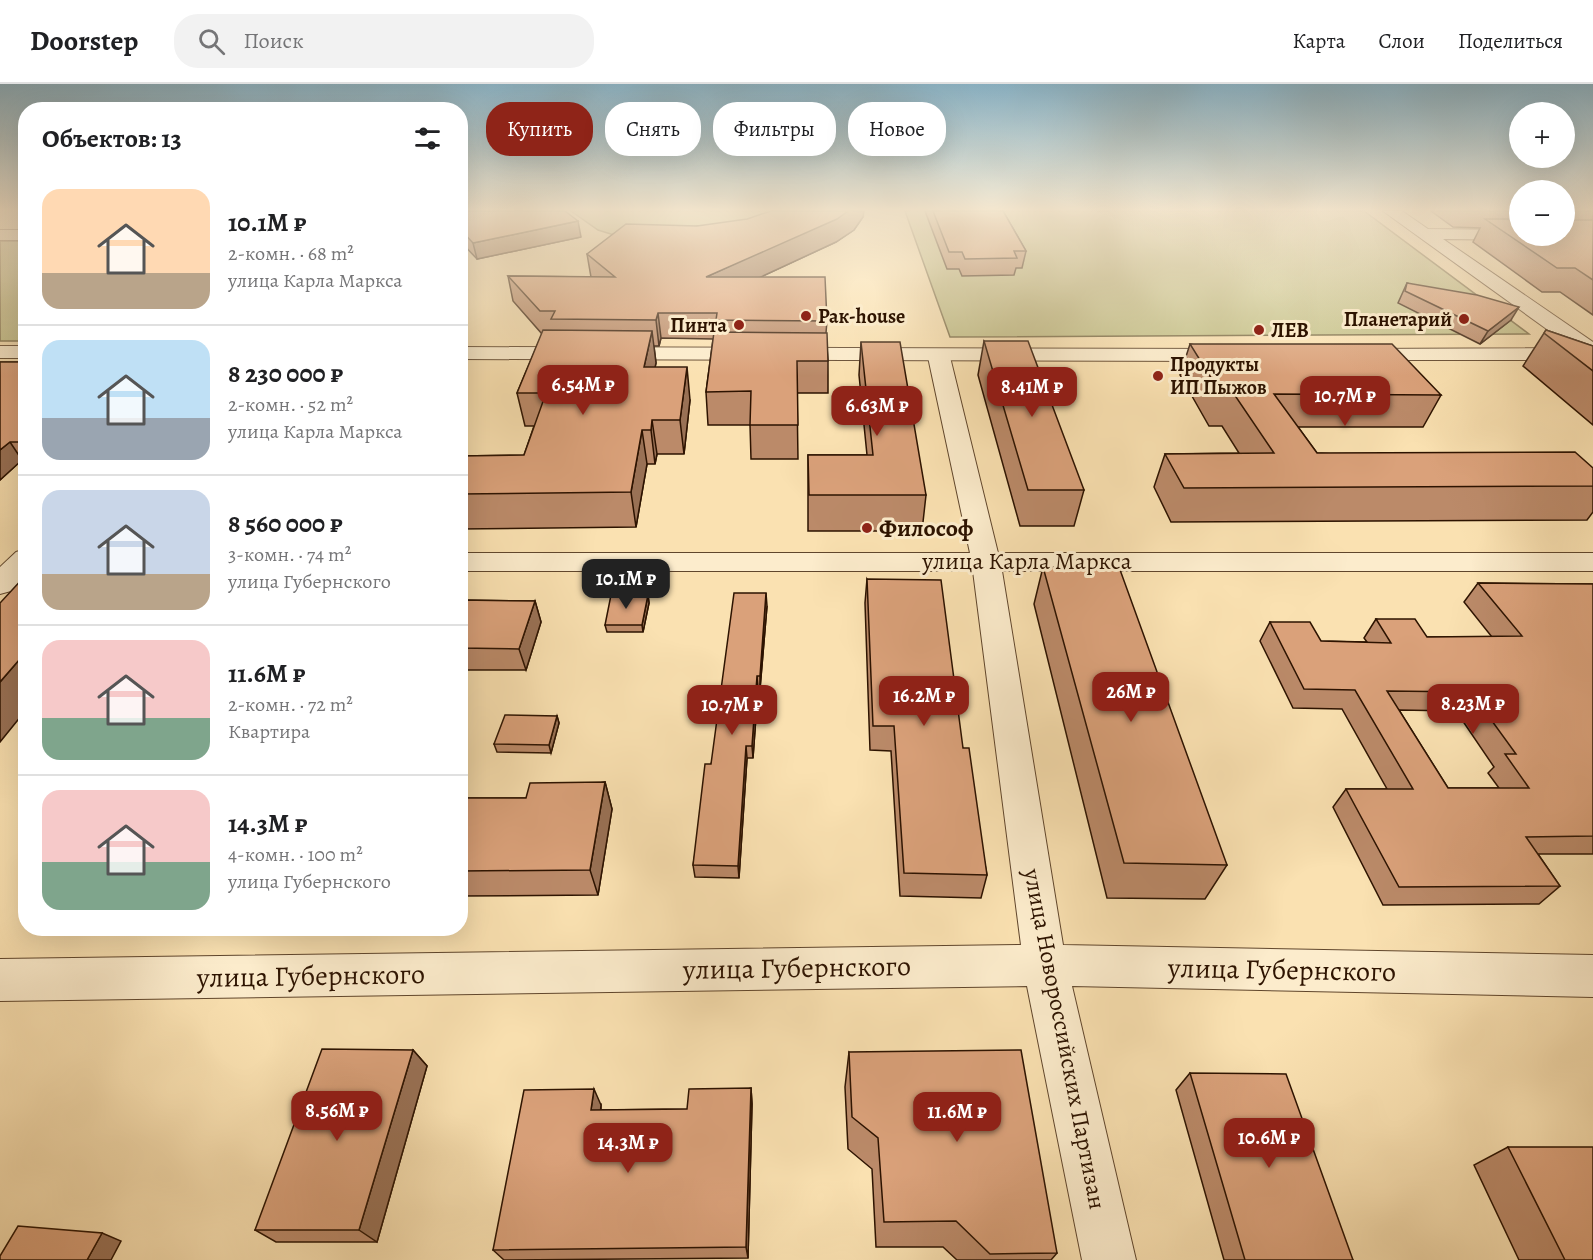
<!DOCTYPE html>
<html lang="ru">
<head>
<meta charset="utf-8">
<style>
  body { margin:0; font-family:Alegreya,serif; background:#f2f2f2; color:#202124; height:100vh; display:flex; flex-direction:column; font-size:22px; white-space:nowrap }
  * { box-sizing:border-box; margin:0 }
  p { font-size:20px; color:#757577 }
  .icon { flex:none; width:33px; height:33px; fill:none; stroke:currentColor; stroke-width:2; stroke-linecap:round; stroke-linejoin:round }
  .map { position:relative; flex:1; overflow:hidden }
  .details { position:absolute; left:18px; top:18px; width:450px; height:834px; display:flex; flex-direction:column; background:#fff; border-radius:24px; box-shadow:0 6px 24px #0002 }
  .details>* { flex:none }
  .hud { position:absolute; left:486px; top:18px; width:570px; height:54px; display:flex; gap:12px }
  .buttons { position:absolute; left:1509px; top:18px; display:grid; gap:12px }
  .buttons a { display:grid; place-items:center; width:66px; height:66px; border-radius:50%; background:#fff; box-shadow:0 6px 24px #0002; font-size:30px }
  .price { position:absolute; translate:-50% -51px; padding:0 14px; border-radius:12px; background:#8f2418; color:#fff; font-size:20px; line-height:39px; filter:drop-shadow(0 2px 3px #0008) }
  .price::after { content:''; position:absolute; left:50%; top:36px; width:18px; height:14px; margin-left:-9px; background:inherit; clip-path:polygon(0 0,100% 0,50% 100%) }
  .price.on { background:#222; color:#fff }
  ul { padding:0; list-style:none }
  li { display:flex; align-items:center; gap:18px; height:150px; padding:0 24px }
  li+li { border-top:2px solid #e0e0e0 }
  li span { display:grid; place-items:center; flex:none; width:168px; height:120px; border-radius:18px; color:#555 }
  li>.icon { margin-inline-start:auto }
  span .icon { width:72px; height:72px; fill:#fffc; stroke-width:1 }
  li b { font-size:26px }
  h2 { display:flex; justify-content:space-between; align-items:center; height:72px; padding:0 24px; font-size:26px }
  .tag { padding:0 21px; border-radius:24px; background:#fff; box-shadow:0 6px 24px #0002; font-size:21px; line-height:54px }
  .tag.on { background:#8f2418; color:#fff }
  header { display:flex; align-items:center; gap:36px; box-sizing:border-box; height:84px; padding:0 30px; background:#fff; border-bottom:2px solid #e0e0e0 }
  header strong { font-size:28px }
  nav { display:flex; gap:33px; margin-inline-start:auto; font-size:21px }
  .search { width:420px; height:54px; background:#f2f2f2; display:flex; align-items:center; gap:15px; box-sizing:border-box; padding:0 21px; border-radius:24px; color:#757577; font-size:22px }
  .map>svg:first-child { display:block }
  .green { fill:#c3c188; stroke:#786a44; stroke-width:1.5 }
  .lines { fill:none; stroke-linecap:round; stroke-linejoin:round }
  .minor-casing { stroke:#60462c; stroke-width:2 }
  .tertiary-casing { stroke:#60462c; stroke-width:2 }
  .minor { fill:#fceccc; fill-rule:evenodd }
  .tertiary { fill:#fceccc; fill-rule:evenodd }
  .wall { fill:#bb8a69; stroke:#2d1300; stroke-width:1.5; fill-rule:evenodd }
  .shaded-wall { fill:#997155; stroke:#2d1300; stroke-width:1.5 }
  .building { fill:#daa17a; stroke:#2d1300; stroke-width:1.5; fill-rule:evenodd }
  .poi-dot { fill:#8f2418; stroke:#fceccc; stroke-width:2 }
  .labels { text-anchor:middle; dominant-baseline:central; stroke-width:6; stroke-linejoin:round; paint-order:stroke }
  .far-poi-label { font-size:20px; font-weight:bold; fill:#2d1300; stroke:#fceccc; text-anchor:start }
  .poi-label { font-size:24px; font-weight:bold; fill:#2d1300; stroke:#fceccc; text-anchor:start }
  .street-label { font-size:24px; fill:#2d1300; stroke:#fceccc }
  .near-street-label { font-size:28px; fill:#2d1300; stroke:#fceccc }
</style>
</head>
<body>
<header>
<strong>Doorstep</strong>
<div class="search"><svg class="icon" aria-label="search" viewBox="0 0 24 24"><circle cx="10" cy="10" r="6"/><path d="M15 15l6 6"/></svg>Поиск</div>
<nav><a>Карта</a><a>Слои</a><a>Поделиться</a></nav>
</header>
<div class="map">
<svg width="1593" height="1176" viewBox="0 0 1593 1176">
  <rect width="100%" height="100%" fill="#fae1b1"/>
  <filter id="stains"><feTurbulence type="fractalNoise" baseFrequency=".00333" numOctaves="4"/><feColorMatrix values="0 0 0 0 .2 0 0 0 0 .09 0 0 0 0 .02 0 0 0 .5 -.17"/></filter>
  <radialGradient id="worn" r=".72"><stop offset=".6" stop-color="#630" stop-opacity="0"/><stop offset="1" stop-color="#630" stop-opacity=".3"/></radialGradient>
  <g class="green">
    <path d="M 571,127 L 798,127 L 793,133 L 614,151 L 598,146 Z"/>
    <path d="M 905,127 L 1364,127 L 1529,250 L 950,253 Z"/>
    <rect x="0" y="157" width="25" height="100"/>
  </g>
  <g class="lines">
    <defs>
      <g id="minor">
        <rect x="0" y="146" width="26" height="10"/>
        <rect x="0" y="262" width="26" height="12"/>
        <path d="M 939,266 L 947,268 L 950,273 L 998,469 L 1593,469 L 1593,487 L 1002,487 L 1063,861 L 1593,871 L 1593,913 L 1072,902 L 1136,1176 L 1082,1176 L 1027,902 L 0,917 L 0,875 L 1021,861 L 973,487 L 460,487 L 460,469 L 970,469 L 928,273 L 931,268 Z"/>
      </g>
      <g id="tertiary">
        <path d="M 1383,127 L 1402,127 L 1428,145 L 1520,146 L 1520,152 L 1528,152 L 1520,156 L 1443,155 L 1593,258 L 1593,276 L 1348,276 L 1345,271 L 1348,266 L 1356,265 L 1573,264 Z"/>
        <path d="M 460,263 L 1230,265 L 1238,266 L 1241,271 L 1238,276 L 1230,277 L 460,275 Z"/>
        <path d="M 26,465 L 26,491 L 11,507 L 0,510 L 0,483 L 16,468 Z"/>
      </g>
    </defs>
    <use href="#minor" class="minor-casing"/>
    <use href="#tertiary" class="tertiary-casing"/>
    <use href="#minor" class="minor"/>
    <use href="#tertiary" class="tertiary"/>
  </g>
  <g class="wall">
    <path d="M 460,127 L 581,153 L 477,175 L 460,157 Z"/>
    <path d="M 925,127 L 1003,127 L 1026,167 L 1022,184 L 1016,184 L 1014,191 L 962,192 L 959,185 L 947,185 Z"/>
    <path d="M 1431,127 L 1520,127 L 1520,152 L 1564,152 L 1564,127 L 1593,127 L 1593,231 L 1560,208 L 1542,208 L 1473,158 L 1480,144 L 1453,143 Z"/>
    <path d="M 863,133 L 854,146 L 836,158 L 761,193 L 827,237 L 826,249 L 828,277 L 828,309 L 797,309 L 798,375 L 751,375 L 750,341 L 708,341 L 706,308 L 713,255 L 661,254 L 659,262 L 654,262 L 656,279 L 655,283 L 690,316 L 684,370 L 657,370 L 655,380 L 647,380 L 636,443 L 460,445 L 460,372 L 524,371 L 534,342 L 525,342 L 517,309 L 542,250 L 513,217 L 508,192 L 591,193 L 587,170 L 697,142 Z"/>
    <path d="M 1407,199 L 1511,236 L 1480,260 L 1398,219 Z"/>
    <path d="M 1546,246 L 1593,262 L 1593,341 L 1523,282 Z"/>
    <path d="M 984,257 L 1084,406 L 1074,442 L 1020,442 L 978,291 Z"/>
    <path d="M 861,258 L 926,411 L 922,447 L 808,447 L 808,371 L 867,371 L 859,291 Z"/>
    <path d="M 1190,260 L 1441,311 L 1423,343 L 1298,343 L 1317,369 L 1593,384 L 1593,428 L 1587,436 L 1171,438 L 1154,403 L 1165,370 L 1239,369 L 1222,342 L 1209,342 L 1180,291 Z"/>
    <path d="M 0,278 L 26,278 L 26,376 L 22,376 L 0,396 Z"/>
    <path d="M 1043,483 L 1227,781 L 1205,815 L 1107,814 L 1034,520 Z"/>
    <path d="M 867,495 L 963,664 L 987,791 L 981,814 L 900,812 L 891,667 L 870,666 L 865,519 Z"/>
    <path d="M 1478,499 L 1593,500 L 1593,770 L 1538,770 L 1560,802 L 1539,820 L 1383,821 L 1333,723 L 1346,705 L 1387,705 L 1342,625 L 1293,624 L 1260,557 L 1270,538 L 1321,557 L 1367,558 L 1364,554 L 1376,535 L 1427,553 L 1492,553 L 1464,518 ZM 1399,626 L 1456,627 L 1494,683 L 1488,689 L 1499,704 L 1448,704 Z"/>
    <path d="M 648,511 L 649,519 L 643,548 L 607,548 L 605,541 Z"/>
    <path d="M 460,516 L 535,517 L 541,538 L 526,586 L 460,586 Z"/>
    <path d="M 767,522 L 760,605 L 758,605 L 753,674 L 747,674 L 739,794 L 695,793 L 693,781 L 711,680 Z"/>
    <path d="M 557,632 L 559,639 L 551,669 L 497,668 L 494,660 Z"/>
    <path d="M 605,698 L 612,725 L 598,811 L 460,812 L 460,714 L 526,714 Z"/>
    <path d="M 413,966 L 427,982 L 377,1158 L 276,1158 L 255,1146 Z"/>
    <path d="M 849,968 L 1057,1169 L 1051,1176 L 957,1176 L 943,1163 L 876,1163 L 872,1085 L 848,1065 L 845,1003 Z"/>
    <path d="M 1190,989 L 1353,1176 L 1224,1176 L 1176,1006 Z"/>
    <path d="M 751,1004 L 752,1020 L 748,1174 L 504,1176 L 493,1166 L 601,1021 L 601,1026 L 687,1025 Z"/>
    <path d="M 1508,1063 L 1593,1176 L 1519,1176 L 1474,1081 Z"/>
  </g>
  <g class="shaded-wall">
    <path d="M 848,127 L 864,127 L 863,133 L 854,146 L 836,158 L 707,218 L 706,193 Z"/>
    <path d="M 578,137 L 581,153 L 477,175 L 473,159 Z"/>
    <path d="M 1519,223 L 1511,236 L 1480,260 L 1488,247 Z"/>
    <path d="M 658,229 L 661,254 L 659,262 L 656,236 Z"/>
    <path d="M 652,247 L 656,279 L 648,316 L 644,283 Z"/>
    <path d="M 687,283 L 690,316 L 684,370 L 680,336 Z"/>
    <path d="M 652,336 L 657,370 L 655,380 L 651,346 Z"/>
    <path d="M 642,346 L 647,380 L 636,443 L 631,408 Z"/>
    <path d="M 10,358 L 22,376 L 0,396 L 0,366 Z"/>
    <path d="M 766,509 L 767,522 L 760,605 L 760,592 Z"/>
    <path d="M 648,511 L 649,519 L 643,548 L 642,541 Z"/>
    <path d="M 535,517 L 541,538 L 526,586 L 519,565 Z"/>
    <path d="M 26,568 L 26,626 L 0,658 L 0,598 Z"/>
    <path d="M 757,592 L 758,605 L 753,674 L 752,662 Z"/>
    <path d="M 557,632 L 559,639 L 551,669 L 549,661 Z"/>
    <path d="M 746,662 L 747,674 L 739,794 L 738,782 Z"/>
    <path d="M 605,698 L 612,725 L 598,811 L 590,786 Z"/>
    <path d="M 413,966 L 427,982 L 377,1158 L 359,1146 Z"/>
    <path d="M 751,1004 L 752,1020 L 748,1174 L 746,1163 Z"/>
    <path d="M 594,1005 L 601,1021 L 599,1042 L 591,1026 Z"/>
    <path d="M 102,1149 L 121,1157 L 111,1176 L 87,1176 Z"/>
  </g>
  <g class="building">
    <path d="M 460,127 L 565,127 L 578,137 L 473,159 L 460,145 Z"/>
    <path d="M 771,127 L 848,127 L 837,135 L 706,193 L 825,193 L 827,237 L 716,236 L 717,229 L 658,229 L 656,236 L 551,235 L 555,227 L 540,227 L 508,192 L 615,193 L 587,170 L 626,140 L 697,142 L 747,135 Z"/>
    <path d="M 933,127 L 1003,127 L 1026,167 L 1014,167 L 1017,174 L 965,175 L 962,168 L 949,168 Z"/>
    <path d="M 1485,135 L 1520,135 L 1520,152 L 1564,152 L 1564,135 L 1567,136 L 1593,136 L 1593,196 L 1575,184 L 1557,184 Z"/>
    <path d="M 1407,199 L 1477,211 L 1519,223 L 1488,247 L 1405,207 Z"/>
    <path d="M 543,246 L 652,247 L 644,283 L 687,283 L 680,336 L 652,336 L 651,346 L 642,346 L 631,408 L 460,410 L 460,372 L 524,371 L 546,309 L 517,309 Z"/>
    <path d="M 1546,246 L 1593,262 L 1593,287 L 1544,249 Z"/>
    <path d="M 714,248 L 827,249 L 828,277 L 797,277 L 798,341 L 750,341 L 751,307 L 706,308 Z"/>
    <path d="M 984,257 L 1028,257 L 1084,406 L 1028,406 Z"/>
    <path d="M 861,258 L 900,258 L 926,411 L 809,411 L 808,371 L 873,371 Z"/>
    <path d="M 1190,260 L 1392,260 L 1441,311 L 1274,310 L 1317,369 L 1575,368 L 1593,384 L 1593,402 L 1184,404 L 1165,370 L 1274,369 L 1234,310 L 1221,310 Z"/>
    <path d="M 0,278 L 26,278 L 26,358 L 10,358 L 0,366 Z"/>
    <path d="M 1043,483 L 1119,483 L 1227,781 L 1124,779 Z"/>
    <path d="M 26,491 L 26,568 L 0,598 L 0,519 Z"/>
    <path d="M 867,495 L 941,496 L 963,664 L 969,664 L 987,791 L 904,789 L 894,642 L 873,642 Z"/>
    <path d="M 1478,499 L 1593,500 L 1593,752 L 1526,753 L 1560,802 L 1399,803 L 1346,705 L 1413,705 L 1355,606 L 1304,605 L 1270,538 L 1310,538 L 1321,557 L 1391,559 L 1376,535 L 1415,535 L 1427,553 L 1522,552 ZM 1387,607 L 1471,608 L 1516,670 L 1505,670 L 1529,704 L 1448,704 Z"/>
    <path d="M 734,509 L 766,509 L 760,592 L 757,592 L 752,662 L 746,662 L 738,782 L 693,781 L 705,680 L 711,680 Z"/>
    <path d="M 611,511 L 648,511 L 642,541 L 605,541 Z"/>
    <path d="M 460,516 L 535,517 L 519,565 L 460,564 Z"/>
    <path d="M 505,631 L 557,632 L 549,661 L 494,660 Z"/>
    <path d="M 605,698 L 590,786 L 460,787 L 460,714 L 526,714 L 530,699 Z"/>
    <path d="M 322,965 L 413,966 L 359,1146 L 255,1146 Z"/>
    <path d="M 1021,966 L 1057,1169 L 990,1170 L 956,1137 L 884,1138 L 878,1054 L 852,1033 L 849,968 Z"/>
    <path d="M 1190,989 L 1286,990 L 1353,1176 L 1245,1176 Z"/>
    <path d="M 751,1004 L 746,1163 L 493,1166 L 524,1006 L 594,1005 L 591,1026 L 687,1025 L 689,1005 Z"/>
    <path d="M 1508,1063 L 1593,1063 L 1593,1176 L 1565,1176 Z"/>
    <path d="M 18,1142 L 102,1149 L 87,1176 L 0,1176 L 0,1172 Z"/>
  </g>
  <linearGradient id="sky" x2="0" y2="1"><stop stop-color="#8bb8ce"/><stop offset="0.43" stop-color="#fdf2dc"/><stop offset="1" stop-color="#fdf2dc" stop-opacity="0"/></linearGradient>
  <rect width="1593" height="292" fill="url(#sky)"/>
  <g class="poi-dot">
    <circle cx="806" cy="232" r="6"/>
    <circle cx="1464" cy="235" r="6"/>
    <circle cx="739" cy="241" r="6"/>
    <circle cx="1259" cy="246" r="6"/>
    <circle cx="1158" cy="292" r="6"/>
    <circle cx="867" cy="444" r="6"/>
  </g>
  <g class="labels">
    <g class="far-poi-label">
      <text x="818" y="232">Рак-house</text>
      <text x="1452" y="235" text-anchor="end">Планетарий</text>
      <text x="727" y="241" text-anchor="end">Пинта</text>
      <text x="1271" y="246">ЛЕВ</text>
      <text x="1170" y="280">Продукты<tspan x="1170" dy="23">ИП Пыжов</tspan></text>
    </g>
    <g class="poi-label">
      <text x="879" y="444">Философ</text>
    </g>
    <g class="street-label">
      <text x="1027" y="477">улица Карла Маркса</text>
      <text transform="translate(1065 955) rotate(79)">улица Новороссийских Партизан</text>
    </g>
    <g class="near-street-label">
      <text transform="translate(797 884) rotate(-1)">улица Губернского</text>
      <text transform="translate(1282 886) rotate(1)">улица Губернского</text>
      <text transform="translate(311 892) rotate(-1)">улица Губернского</text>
    </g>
  </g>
  <rect width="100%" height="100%" filter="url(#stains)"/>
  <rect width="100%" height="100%" fill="url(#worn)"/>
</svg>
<div class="buttons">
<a>+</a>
<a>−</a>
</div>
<b class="price" style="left:583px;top:332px">6.54M ₽</b>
<b class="price" style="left:1032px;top:334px">8.41M ₽</b>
<b class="price" style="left:1345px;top:343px">10.7M ₽</b>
<b class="price" style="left:877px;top:353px">6.63M ₽</b>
<b class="price on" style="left:626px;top:526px">10.1M ₽</b>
<b class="price" style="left:1131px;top:639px">26M ₽</b>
<b class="price" style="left:924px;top:643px">16.2M ₽</b>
<b class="price" style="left:1473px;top:651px">8.23M ₽</b>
<b class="price" style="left:732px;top:652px">10.7M ₽</b>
<b class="price" style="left:337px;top:1058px">8.56M ₽</b>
<b class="price" style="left:957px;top:1059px">11.6M ₽</b>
<b class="price" style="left:1269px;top:1085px">10.6M ₽</b>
<b class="price" style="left:628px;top:1090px">14.3M ₽</b>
<div class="hud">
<a class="tag on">Купить</a>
<a class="tag">Снять</a>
<a class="tag">Фильтры</a>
<a class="tag">Новое</a>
</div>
<section class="details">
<h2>Объектов: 13<svg class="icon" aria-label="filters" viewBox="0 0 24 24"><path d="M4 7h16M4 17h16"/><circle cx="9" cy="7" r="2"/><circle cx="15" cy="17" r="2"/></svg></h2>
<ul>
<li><span style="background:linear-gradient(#ffd9b3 70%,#b9a48a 0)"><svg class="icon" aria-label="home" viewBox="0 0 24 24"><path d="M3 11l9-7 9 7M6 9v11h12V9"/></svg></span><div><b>10.1M ₽</b><p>2-комн. · 68 m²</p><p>улица Карла Маркса</p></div></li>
<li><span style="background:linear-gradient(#bfe0f5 65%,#9aa5b1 0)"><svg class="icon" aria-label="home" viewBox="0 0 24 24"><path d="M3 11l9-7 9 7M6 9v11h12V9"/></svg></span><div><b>8 230 000 ₽</b><p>2-комн. · 52 m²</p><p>улица Карла Маркса</p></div></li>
<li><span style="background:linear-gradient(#c9d6e8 70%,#b9a48a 0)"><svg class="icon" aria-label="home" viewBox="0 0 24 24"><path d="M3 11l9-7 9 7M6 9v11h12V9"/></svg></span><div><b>8 560 000 ₽</b><p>3-комн. · 74 m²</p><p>улица Губернского</p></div></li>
<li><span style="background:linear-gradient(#f6c9c9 65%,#7fa58c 0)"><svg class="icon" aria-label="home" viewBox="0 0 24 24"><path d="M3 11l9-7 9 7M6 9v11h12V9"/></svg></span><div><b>11.6M ₽</b><p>2-комн. · 72 m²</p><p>Квартира</p></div></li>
<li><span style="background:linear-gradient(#f6c9c9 60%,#7fa58c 0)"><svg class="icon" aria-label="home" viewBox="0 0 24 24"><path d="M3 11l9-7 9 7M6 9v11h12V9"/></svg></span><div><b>14.3M ₽</b><p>4-комн. · 100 m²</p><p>улица Губернского</p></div></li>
</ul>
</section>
</div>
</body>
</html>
